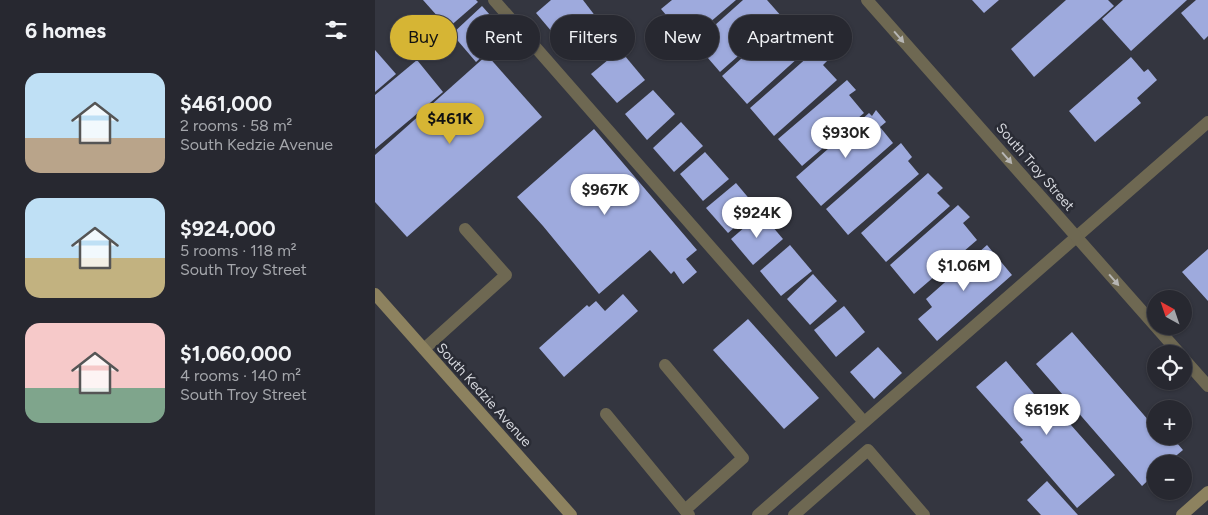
<!DOCTYPE html>
<html lang="en">
<head>
<meta charset="utf-8">
<style>
  body { margin:0; font-family:Figtree,sans-serif; background:#33343c; color:#f1f3f6; height:100vh; display:flex; flex-direction:column; font-size:19px; white-space:nowrap }
  * { box-sizing:border-box; margin:0 }
  p { font-size:16px; color:#a4a6ab }
  .icon { flex:none; width:28px; height:28px; fill:none; stroke:currentColor; stroke-width:2; stroke-linecap:round; stroke-linejoin:round }
  .map { position:relative; flex:1; overflow:hidden }
  .panel { display:flex; flex-direction:column; background:#272830; width:375px }
  .panel>* { flex:none }
  .hud { position:absolute; left:15px; top:15px; width:475px; height:45px; display:flex; gap:10px }
  .needle { width:32px; rotate:320deg }
  .buttons { position:absolute; left:772px; top:290px; display:grid; gap:10px }
  .buttons a { display:grid; place-items:center; width:45px; height:45px; border-radius:50%; background:#272830; box-shadow:0 1px 4px #0004,0 0 0 1px #43444c; font-size:25px }
  .price { position:absolute; translate:-50% -42px; padding:0 11px; border-radius:18px; background:#fff; color:#222; font-size:16px; line-height:32px; filter:drop-shadow(0 1px 2px #0008) }
  .price::after { content:''; position:absolute; left:50%; top:30px; width:15px; height:11px; margin-left:-8px; background:inherit; clip-path:polygon(0 0,100% 0,50% 100%) }
  .price.selected { background:#d6b534; color:#111 }
  ul { padding:0; list-style:none }
  li { display:flex; align-items:center; gap:15px; height:125px; padding:0 25px }
  li span { display:grid; place-items:center; flex:none; width:140px; height:100px; border-radius:15px; color:#555 }
  li>.icon { margin-inline-start:auto }
  span .icon { width:60px; height:60px; fill:#fffc; stroke-width:1 }
  li b { font-size:21px }
  h2 { display:flex; justify-content:space-between; align-items:center; height:60px; padding:0 25px; font-size:21px }
  .pill { padding:0 18px; border-radius:22px; background:#272830; box-shadow:0 1px 4px #0004,0 0 0 1px #43444c; font-size:18px; line-height:45px }
  .pill.selected { background:#d6b534; color:#111 }
  main { display:flex; flex:1; min-height:0 }
  .map>svg:first-child { display:block }
  .building { fill:#9eaadd }
  .lines { fill:none; stroke-linecap:round; stroke-linejoin:round }
  .service { stroke:#6e6852; stroke-width:12 }
  .minor { stroke:#6e6852; stroke-width:12 }
  .secondary { stroke:#8d825f; stroke-width:12 }
  .oneway { fill:#b7b6b4 }
  .labels { text-anchor:middle; dominant-baseline:central; stroke-width:5; stroke-linejoin:round; paint-order:stroke }
  .street-label { font-size:14px; fill:#d6d8de; stroke:#2a2c35 }
</style>
</head>
<body>
<main>
<section class="panel">
<h2>6 homes<svg class="icon" aria-label="filters" viewBox="0 0 24 24"><path d="M4 7h16M4 17h16"/><circle cx="9" cy="7" r="2"/><circle cx="15" cy="17" r="2"/></svg></h2>
<ul>
<li><span style="background:linear-gradient(#bfe0f5 65%,#b9a48a 0)"><svg class="icon" aria-label="home" viewBox="0 0 24 24"><path d="M3 11l9-7 9 7M6 9v11h12V9"/></svg></span><div><b>$461,000</b><p>2 rooms · 58 m²</p><p>South Kedzie Avenue</p></div></li>
<li><span style="background:linear-gradient(#bfe0f5 60%,#c2b280 0)"><svg class="icon" aria-label="home" viewBox="0 0 24 24"><path d="M3 11l9-7 9 7M6 9v11h12V9"/></svg></span><div><b>$924,000</b><p>5 rooms · 118 m²</p><p>South Troy Street</p></div></li>
<li><span style="background:linear-gradient(#f6c9c9 65%,#7fa58c 0)"><svg class="icon" aria-label="home" viewBox="0 0 24 24"><path d="M3 11l9-7 9 7M6 9v11h12V9"/></svg></span><div><b>$1,060,000</b><p>4 rooms · 140 m²</p><p>South Troy Street</p></div></li>
</ul>
</section>
<div class="map">
<svg width="833" height="515" viewBox="0 0 833 515">
  <rect width="100%" height="100%" fill="#343640"/>
  <g class="building">
    <path d="M 48,0 L 101,0 L 103,2 L 73,28 Z"/>
    <path d="M 176,0 L 208,0 L 221,17 L 188,45 L 161,13 Z"/>
    <path d="M 297,0 L 361,0 L 313,41 L 286,9 Z"/>
    <path d="M 368,0 L 392,0 L 407,17 L 345,72 L 320,43 Z"/>
    <path d="M 597,0 L 624,0 L 609,13 Z"/>
    <path d="M 691,0 L 733,0 L 739,6 L 659,77 L 636,49 Z"/>
    <path d="M 748,0 L 812,0 L 756,51 L 727,19 Z"/>
    <path d="M 821,0 L 833,0 L 833,36 L 829,40 L 806,13 Z"/>
    <path d="M 107,6 L 132,34 L 101,62 L 77,34 Z"/>
    <path d="M 415,15 L 425,26 L 420,32 L 434,48 L 372,104 L 347,76 Z"/>
    <path d="M 443,48 L 453,60 L 448,65 L 462,80 L 399,136 L 375,108 Z"/>
    <path d="M 0,50 L 21,74 L 0,92 Z"/>
    <path d="M 245,50 L 270,80 L 242,103 L 216,74 Z"/>
    <path d="M 112,55 L 167,117 L 32,237 L 0,202 L 0,155 Z"/>
    <path d="M 756,57 L 769,72 L 773,69 L 782,80 L 762,98 L 766,103 L 720,142 L 694,111 Z"/>
    <path d="M 42,60 L 68,92 L 0,149 L 0,95 Z"/>
    <path d="M 472,80 L 481,90 L 474,95 L 489,113 L 427,166 L 403,139 Z"/>
    <path d="M 278,90 L 300,114 L 272,140 L 250,114 Z"/>
    <path d="M 501,110 L 511,122 L 505,127 L 518,143 L 446,206 L 421,177 L 494,113 L 497,116 Z"/>
    <path d="M 306,122 L 328,146 L 299,172 L 278,148 Z"/>
    <path d="M 219,129 L 322,250 L 311,259 L 322,272 L 308,284 L 299,271 L 296,274 L 275,250 L 224,294 L 168,226 L 142,197 Z"/>
    <path d="M 526,143 L 537,157 L 533,161 L 544,174 L 473,235 L 451,209 Z"/>
    <path d="M 330,152 L 354,179 L 328,201 L 305,174 Z"/>
    <path d="M 553,173 L 568,188 L 562,193 L 575,206 L 511,262 L 486,233 Z"/>
    <path d="M 361,183 L 382,208 L 353,233 L 331,208 Z"/>
    <path d="M 583,205 L 595,217 L 588,223 L 602,240 L 539,294 L 515,265 Z"/>
    <path d="M 386,213 L 408,239 L 378,265 L 356,239 Z"/>
    <path d="M 415,245 L 437,271 L 406,296 L 385,271 Z"/>
    <path d="M 612,245 L 637,275 L 562,341 L 543,319 L 557,307 L 551,299 Z"/>
    <path d="M 833,249 L 833,301 L 807,272 Z"/>
    <path d="M 438,274 L 462,301 L 435,325 L 412,299 Z"/>
    <path d="M 248,294 L 263,311 L 189,377 L 164,348 L 212,305 L 214,307 L 221,301 L 230,311 Z"/>
    <path d="M 469,306 L 490,332 L 461,357 L 439,330 Z"/>
    <path d="M 373,319 L 444,398 L 409,429 L 338,350 Z"/>
    <path d="M 697,332 L 781,429 L 781,436 L 796,436 L 808,450 L 791,464 L 781,464 L 781,473 L 767,486 L 661,364 Z"/>
    <path d="M 503,347 L 527,373 L 499,399 L 475,372 Z"/>
    <path d="M 631,361 L 675,413 L 681,408 L 740,475 L 702,508 L 645,442 L 648,440 L 601,387 Z"/>
    <path d="M 672,481 L 703,515 L 666,515 L 652,500 Z"/>
  </g>
  <g class="lines">
    <g class="service">
      <path d="M 119,0 L 489,422"/>
      <path d="M 49,349 L 131,275 L 90,229"/>
      <path d="M 290,365 L 368,458 L 310,510"/>
      <path d="M 231,414 L 314,515"/>
      <path d="M 383,515 L 833,122"/>
      <path d="M 419,515 L 493,450 L 549,515"/>
    </g>
    <g class="minor">
      <path d="M 492,0 L 805,354"/>
      <path d="M 809,359 L 833,386"/>
    </g>
    <g class="secondary">
      <path d="M 0,294 L 196,515"/>
      <path d="M 807,515 L 833,492"/>
    </g>
  </g>
  <defs><path id="oneway-solid" d="M-6-.8H1V-3.2L6.5 0L1 3.2V.8H-6Z" transform="scale(1.25)"/></defs>
  <g class="oneway">
    <use href="#oneway-solid" transform="translate(524 37) rotate(49)"/>
    <use href="#oneway-solid" transform="translate(632 158) rotate(49)"/>
    <use href="#oneway-solid" transform="translate(739 280) rotate(49)"/>
  </g>
  <g class="labels">
    <g class="street-label">
      <text transform="translate(660 167) rotate(49)">South Troy Street</text>
      <text transform="translate(109 395) rotate(48)">South Kedzie Avenue</text>
    </g>
  </g>
</svg>
<div class="buttons">
<a><svg class="needle" viewBox="-14 -14 28 28"><path d="M0-13l5 13h-10z" fill="#e53935"/><path d="M0 13l5-13h-10z" fill="#a4a6ab"/></svg></a>
<a><svg class="icon" aria-label="locate" viewBox="0 0 24 24"><circle cx="12" cy="12" r="6"/><path d="M12 2v4M12 18v4M2 12h4M18 12h4"/></svg></a>
<a>+</a>
<a>−</a>
</div>
<b class="price selected" style="left:75px;top:145px">$461K</b>
<b class="price" style="left:471px;top:159px">$930K</b>
<b class="price" style="left:230px;top:216px">$967K</b>
<b class="price" style="left:382px;top:239px">$924K</b>
<b class="price" style="left:589px;top:292px">$1.06M</b>
<b class="price" style="left:672px;top:436px">$619K</b>
<div class="hud">
<a class="pill selected">Buy</a>
<a class="pill">Rent</a>
<a class="pill">Filters</a>
<a class="pill">New</a>
<a class="pill">Apartment</a>
</div>
</div>
</main>
</body>
</html>
